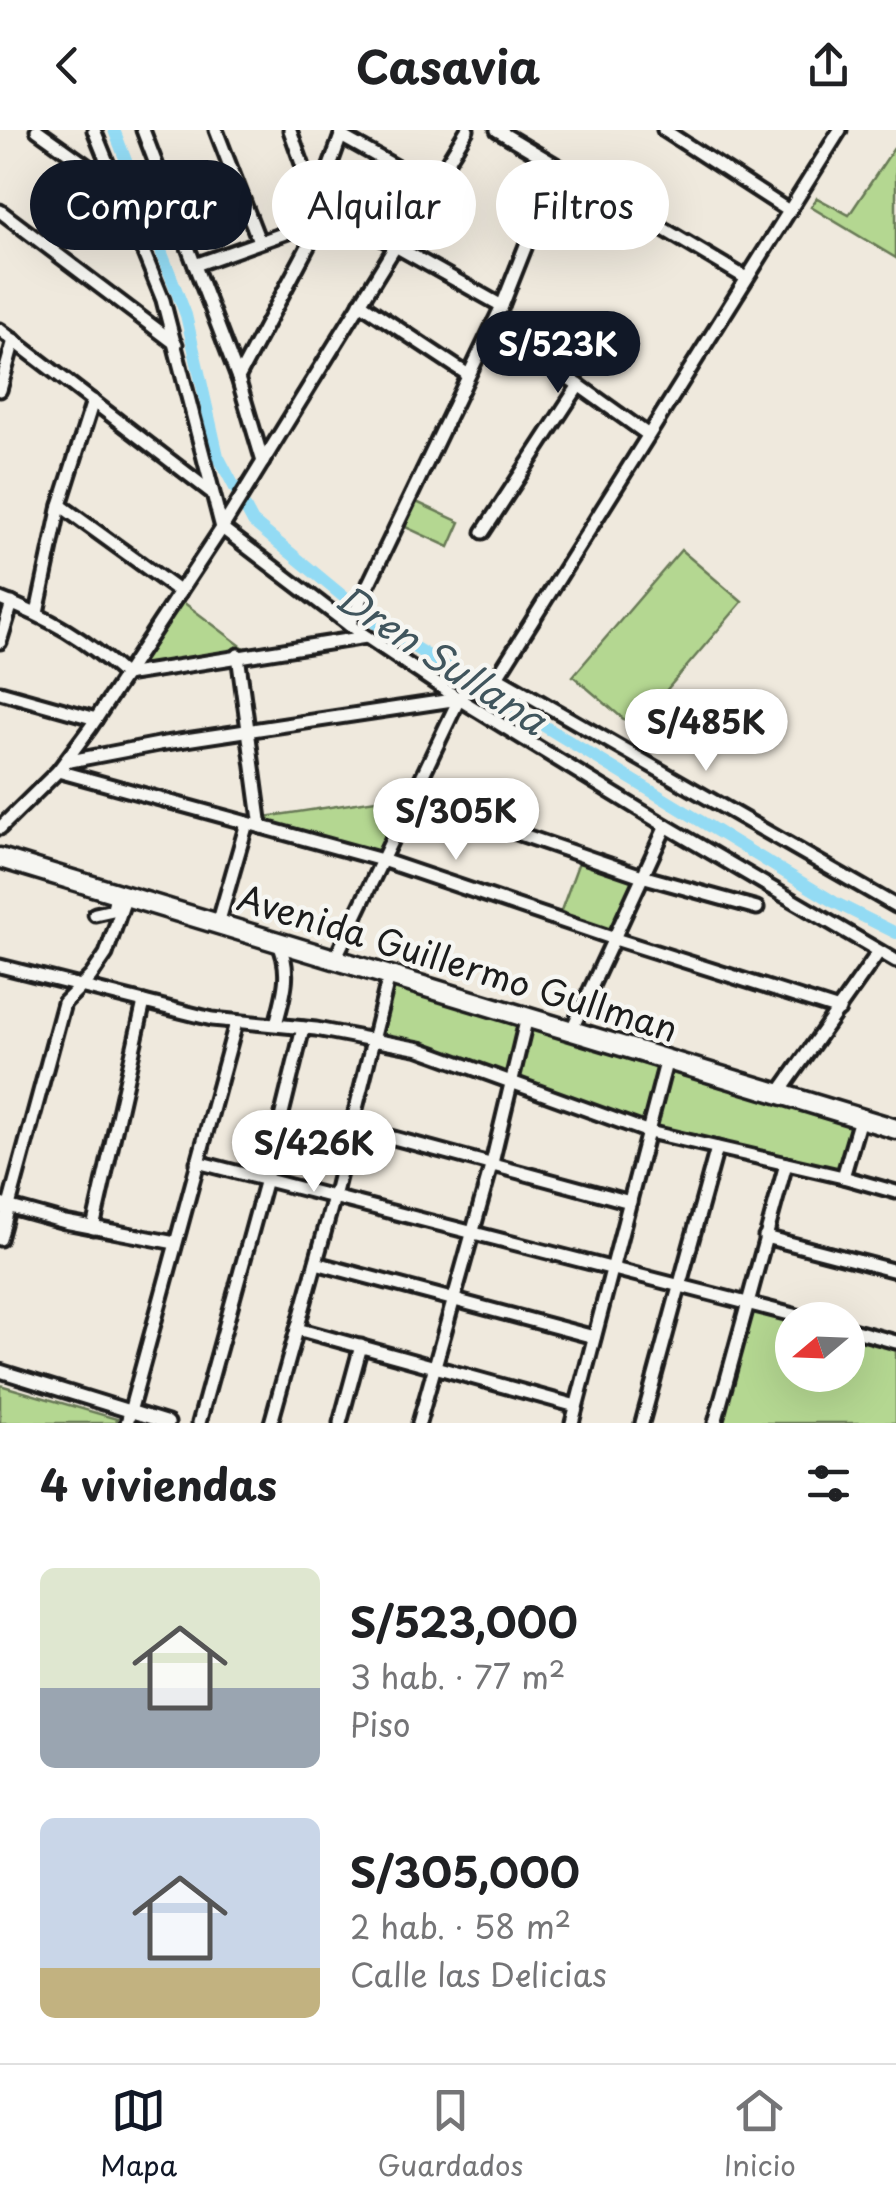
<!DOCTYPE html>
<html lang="es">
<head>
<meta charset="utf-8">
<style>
  body { margin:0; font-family:"Playpen Sans",sans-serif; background:#f6f6f6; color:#202124; height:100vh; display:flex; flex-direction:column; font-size:38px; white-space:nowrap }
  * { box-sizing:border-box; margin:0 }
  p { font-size:32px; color:#757577 }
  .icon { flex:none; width:55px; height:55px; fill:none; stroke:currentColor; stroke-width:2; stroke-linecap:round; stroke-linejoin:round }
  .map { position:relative; height:1293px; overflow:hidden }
  .sheet { display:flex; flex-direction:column; background:#fff; flex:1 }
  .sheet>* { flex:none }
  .top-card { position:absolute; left:30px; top:30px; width:838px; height:90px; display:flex; gap:20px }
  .needle { width:65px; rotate:251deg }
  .tools { position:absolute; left:775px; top:1172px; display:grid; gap:20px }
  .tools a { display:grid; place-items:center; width:90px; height:90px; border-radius:50%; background:#fff; box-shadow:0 10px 40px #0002; font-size:50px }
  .price { position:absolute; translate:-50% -85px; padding:0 22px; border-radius:35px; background:#fff; color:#222; font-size:32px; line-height:65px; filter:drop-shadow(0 2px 5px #0008) }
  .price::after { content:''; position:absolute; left:50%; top:60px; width:30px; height:22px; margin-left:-15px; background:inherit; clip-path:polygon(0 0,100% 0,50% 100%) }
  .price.on { background:#111827; color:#fff }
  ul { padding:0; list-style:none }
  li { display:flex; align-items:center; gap:30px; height:250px; padding:0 40px }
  li span { display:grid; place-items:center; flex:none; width:280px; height:200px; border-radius:15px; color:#555 }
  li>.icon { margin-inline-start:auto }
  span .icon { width:120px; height:120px; fill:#fffc; stroke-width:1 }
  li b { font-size:42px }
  h2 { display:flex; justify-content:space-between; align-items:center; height:120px; padding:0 40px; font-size:42px }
  .chip { padding:0 35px; border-radius:45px; background:#fff; box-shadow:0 10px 40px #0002; font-size:35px; line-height:90px }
  .chip.on { background:#111827; color:#fff }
  header { display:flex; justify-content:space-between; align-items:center; height:130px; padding:0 40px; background:#fff; font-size:45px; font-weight:700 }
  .menu { display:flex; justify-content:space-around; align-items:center; height:140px; border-top:2px solid #e0e0e0; background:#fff; font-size:28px; color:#757577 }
  .menu a { display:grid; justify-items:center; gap:5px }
  .menu .on { color:#111827 }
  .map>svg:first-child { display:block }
  .green { fill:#b4d791; stroke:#687a56; stroke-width:2.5 }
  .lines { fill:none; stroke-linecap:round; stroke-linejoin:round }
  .canal { stroke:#93dbf4; stroke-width:12 }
  .street-casing { stroke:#1c1c1c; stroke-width:19 }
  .primary-casing { stroke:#1c1c1c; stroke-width:25 }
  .street { stroke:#f6f6f2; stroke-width:11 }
  .primary { stroke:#f6f6f2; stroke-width:18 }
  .labels { text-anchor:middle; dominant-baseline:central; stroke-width:9; stroke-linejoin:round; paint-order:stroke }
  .street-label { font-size:35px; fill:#1c1c1c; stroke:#f6f6f2 }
  .water-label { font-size:38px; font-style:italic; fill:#40555d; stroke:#f6f6f2 }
</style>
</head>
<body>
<header><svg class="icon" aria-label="back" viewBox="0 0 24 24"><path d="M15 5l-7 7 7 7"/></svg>Casavia<svg class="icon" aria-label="share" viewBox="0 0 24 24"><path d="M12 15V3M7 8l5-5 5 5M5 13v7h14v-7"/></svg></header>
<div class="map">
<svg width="896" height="1293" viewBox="0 0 896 1293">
  <rect width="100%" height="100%" fill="#efe9dd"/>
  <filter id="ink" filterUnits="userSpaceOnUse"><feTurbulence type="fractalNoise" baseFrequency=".01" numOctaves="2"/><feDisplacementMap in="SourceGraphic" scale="20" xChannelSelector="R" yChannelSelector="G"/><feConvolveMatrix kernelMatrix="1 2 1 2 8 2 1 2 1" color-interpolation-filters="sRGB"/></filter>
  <g filter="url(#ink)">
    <g class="green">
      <path d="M 896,15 L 896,128 L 811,77 L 817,68 L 849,85 Z"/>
      <path d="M 412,370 L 460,392 L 449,417 L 401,395 Z"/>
      <path d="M 681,420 L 742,472 L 634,598 L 573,546 Z"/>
      <path d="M 183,472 L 244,518 L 136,538 Z"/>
      <path d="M 408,665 L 381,723 L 266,692 L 265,687 Z"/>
      <path d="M 580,729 L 639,749 L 614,804 L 559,786 Z"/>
      <path d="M 392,856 L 518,896 L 508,947 L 418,912 L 382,905 Z"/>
      <path d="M 532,899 L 659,939 L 644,995 L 518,949 Z"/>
      <path d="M 670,940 L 850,995 L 839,1040 L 656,999 Z"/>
      <path d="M 751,1181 L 792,1192 L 792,1245 L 848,1245 L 848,1206 L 896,1219 L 896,1293 L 721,1293 Z"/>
      <path d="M 0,1255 L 117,1289 L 116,1293 L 0,1293 Z"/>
    </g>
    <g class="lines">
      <path class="canal" d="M 114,0 L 186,185 L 218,326 L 253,392 L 379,496 L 834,772 L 896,803"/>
      <defs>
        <g id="street">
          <path d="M 37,0 L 118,58"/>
          <path d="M 94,0 L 163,170 L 222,398 L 349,495 L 459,569 L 666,696 L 896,831"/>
          <path d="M 143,0 L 238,248 L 263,332"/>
          <path d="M 216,0 L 259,111"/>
          <path d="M 343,0 L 317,72 L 502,176"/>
          <path d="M 497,0 L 746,148"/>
          <path d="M 664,0 L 789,81"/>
          <path d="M 341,6 L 432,57"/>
          <path d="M 0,81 L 176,214"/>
          <path d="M 195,135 L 322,90"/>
          <path d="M 360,173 L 467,244"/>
          <path d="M 493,194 L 647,304"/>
          <path d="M 0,200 L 211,362"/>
          <path d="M 238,248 L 322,90 L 290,0"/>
          <path d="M 0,260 L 14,210"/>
          <path d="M 60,375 L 180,462"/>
          <path d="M 483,402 L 579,255"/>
          <path d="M 0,469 C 50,488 85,509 125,545 L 366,507"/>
          <path d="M 37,483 L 60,375 L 93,271"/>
          <path d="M 349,495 L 502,176 L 538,85 L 561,38"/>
          <path d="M 0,512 L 12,473"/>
          <path d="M 238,525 L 261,697"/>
          <path d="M 497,547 L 896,776"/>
          <path d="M 0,562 L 96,589"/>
          <path d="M 65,632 L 159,614 L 459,569"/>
          <path d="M 58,641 L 382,730 L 615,809 L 839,880"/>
          <path d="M 412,667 L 645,747 L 757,778"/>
          <path d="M 0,698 L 58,641 L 90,598 L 222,398 L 467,0"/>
          <path d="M 95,784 L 113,780 L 116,763"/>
          <path d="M 218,794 L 247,693"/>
          <path d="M 335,829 L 459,569 L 467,559 L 497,547 L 840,0"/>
          <path d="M 0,836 L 212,889 L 316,899 L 420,919 L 649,1002 L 843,1047 L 896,1062"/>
          <path d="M 276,894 C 284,864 292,841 278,812"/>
          <path d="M 572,899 L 666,696"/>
          <path d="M 779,963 L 878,823"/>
          <path d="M 353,997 L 630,1072"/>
          <path d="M 197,1032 L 813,1190"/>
          <path d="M 843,1047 L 860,989"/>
          <path d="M 0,1074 L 65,1092 L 175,1113"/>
          <path d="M 93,1098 L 144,872"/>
          <path d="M 765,1107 L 896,1141"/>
          <path d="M 0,1109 L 64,873 L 91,846 L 106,824 L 126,766"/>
          <path d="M 316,1133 L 594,1207"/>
          <path d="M 297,1199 L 576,1276"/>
          <path d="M 848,1199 L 896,1212"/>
          <path d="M 0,1241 L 168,1293"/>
          <path d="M 127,1293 L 236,893"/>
          <path d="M 199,1293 L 266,1049 L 303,898"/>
          <path d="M 271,1293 L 334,1067 L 389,846"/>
          <path d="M 340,1293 L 361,1216"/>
          <path d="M 419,1293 L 492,1033 L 527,887"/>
          <path d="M 572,1293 L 667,929"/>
          <path d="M 642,1293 L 717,1018"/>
          <path d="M 715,1293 L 786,1034"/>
        </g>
        <path id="primary" d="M 0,728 L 896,999"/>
      </defs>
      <use href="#street" class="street-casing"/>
      <use href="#primary" class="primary-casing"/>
      <use href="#street" class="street"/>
      <use href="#primary" class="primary"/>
    </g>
  </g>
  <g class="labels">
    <g class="street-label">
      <text transform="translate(458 832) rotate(17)">Avenida Guillermo Gullman</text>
    </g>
    <g class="water-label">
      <text transform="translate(442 528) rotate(33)">Dren Sullana</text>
    </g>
  </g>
</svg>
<div class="tools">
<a><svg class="needle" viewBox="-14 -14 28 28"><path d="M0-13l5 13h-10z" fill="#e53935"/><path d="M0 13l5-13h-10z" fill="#757577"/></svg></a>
</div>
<b class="price on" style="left:558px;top:266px">S/523K</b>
<b class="price" style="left:706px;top:644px">S/485K</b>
<b class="price" style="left:456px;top:733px">S/305K</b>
<b class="price" style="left:314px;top:1065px">S/426K</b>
<div class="top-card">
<a class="chip on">Comprar</a>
<a class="chip">Alquilar</a>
<a class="chip">Filtros</a>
</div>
</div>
<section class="sheet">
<h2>4 viviendas<svg class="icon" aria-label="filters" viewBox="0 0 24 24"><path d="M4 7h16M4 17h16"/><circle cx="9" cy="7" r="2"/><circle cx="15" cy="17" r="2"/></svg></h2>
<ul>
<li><span style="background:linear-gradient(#dfe7d0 60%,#9aa5b1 0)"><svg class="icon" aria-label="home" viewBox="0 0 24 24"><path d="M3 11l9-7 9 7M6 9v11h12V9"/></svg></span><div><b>S/523,000</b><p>3 hab. · 77 m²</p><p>Piso</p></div></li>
<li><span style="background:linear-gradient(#c9d6e8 75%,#c2b280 0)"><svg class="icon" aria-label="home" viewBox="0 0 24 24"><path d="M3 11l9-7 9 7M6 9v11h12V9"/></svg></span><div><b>S/305,000</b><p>2 hab. · 58 m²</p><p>Calle las Delicias</p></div></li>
</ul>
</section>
<nav class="menu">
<a class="on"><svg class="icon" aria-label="map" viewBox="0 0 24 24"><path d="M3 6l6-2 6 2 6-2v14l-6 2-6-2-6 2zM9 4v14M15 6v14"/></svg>Mapa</a>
<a><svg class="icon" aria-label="saved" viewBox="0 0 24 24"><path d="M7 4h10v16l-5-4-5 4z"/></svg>Guardados</a>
<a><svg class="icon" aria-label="home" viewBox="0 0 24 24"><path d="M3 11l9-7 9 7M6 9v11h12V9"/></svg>Inicio</a>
</nav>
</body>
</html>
